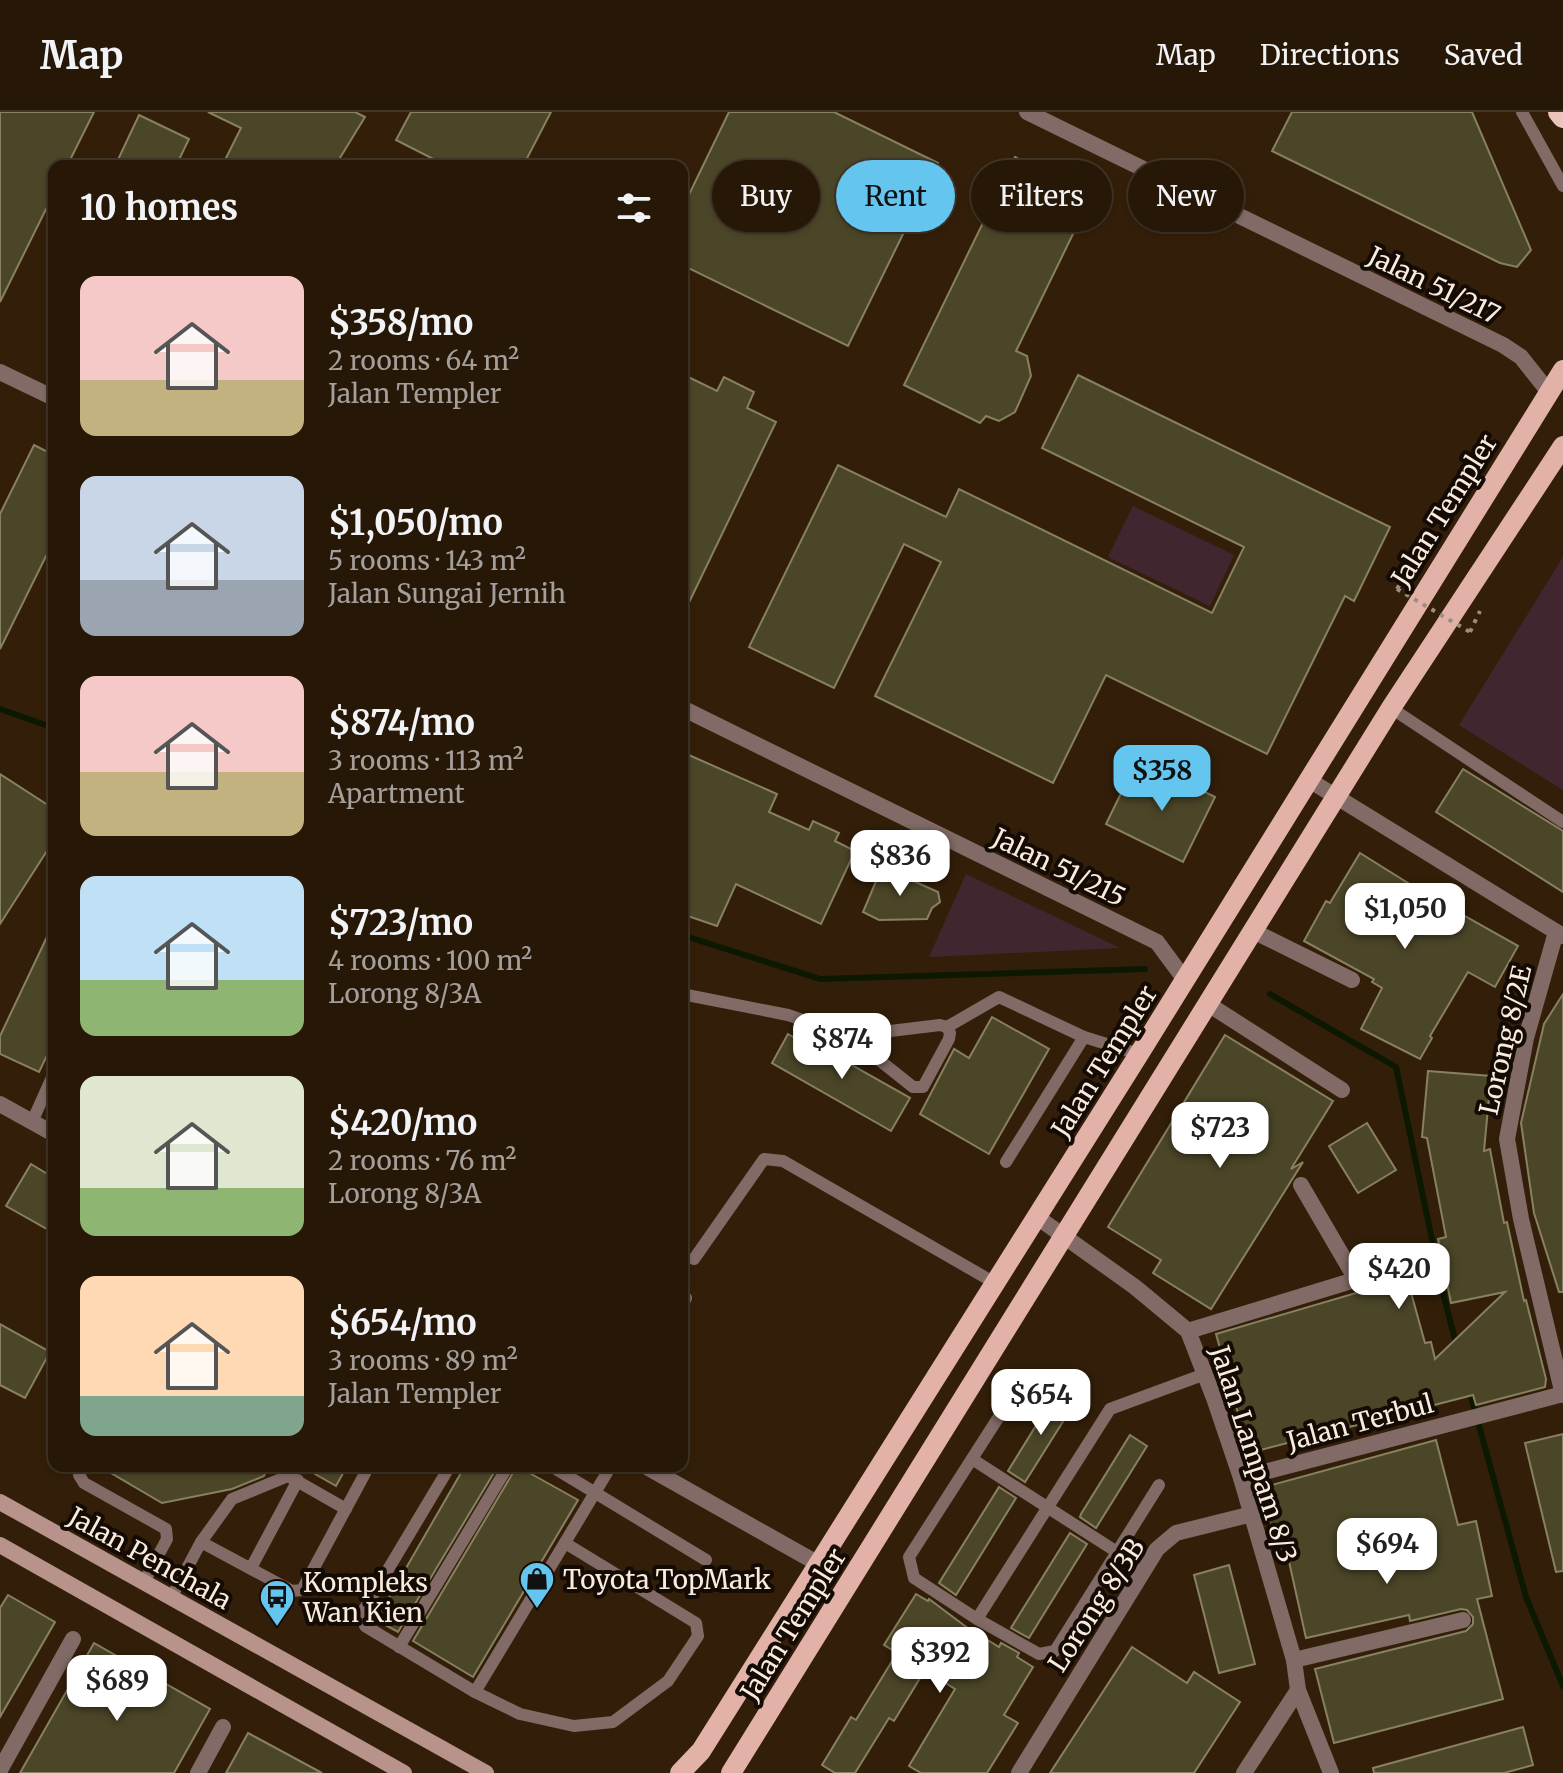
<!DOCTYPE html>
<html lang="en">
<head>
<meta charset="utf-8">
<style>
  body { margin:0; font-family:Merriweather,serif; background:#2e2011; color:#f1f3f6; height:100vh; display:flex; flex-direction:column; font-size:30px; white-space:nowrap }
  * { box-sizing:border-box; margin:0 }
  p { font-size:26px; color:#a49f9b }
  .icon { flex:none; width:44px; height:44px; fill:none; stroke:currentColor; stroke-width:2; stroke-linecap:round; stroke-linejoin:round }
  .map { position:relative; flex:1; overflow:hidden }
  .drawer { position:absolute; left:48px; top:48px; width:640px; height:1312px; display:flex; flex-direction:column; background:#261707; border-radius:16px; box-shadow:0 2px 6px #0004,0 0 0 2px #423628 }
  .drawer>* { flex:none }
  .banner { position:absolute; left:712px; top:48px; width:730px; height:72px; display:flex; gap:16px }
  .price { position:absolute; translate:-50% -68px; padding:0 18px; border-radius:16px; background:#fff; color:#222; font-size:26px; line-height:52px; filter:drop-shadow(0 2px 4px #0008) }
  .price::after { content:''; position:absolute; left:50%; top:48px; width:24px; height:18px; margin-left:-12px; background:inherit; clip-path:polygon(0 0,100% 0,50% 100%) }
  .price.active { background:#64c5ee; color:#111 }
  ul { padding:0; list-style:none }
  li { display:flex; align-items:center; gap:24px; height:200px; padding:0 32px }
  li span { display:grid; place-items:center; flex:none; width:224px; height:160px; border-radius:16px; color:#555 }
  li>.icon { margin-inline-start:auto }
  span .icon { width:96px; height:96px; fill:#fffc; stroke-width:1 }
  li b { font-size:34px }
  h2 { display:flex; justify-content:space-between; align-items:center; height:96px; padding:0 32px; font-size:34px }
  .tag { padding:0 28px; border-radius:36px; background:#261707; box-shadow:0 2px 6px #0004,0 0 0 2px #423628; font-size:28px; line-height:72px }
  .tag.active { background:#64c5ee; color:#111 }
  header { display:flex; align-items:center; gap:48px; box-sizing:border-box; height:112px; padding:0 40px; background:#261707; border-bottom:2px solid #423628 }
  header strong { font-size:38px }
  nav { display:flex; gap:44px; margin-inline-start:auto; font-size:28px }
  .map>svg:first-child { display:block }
  .green { fill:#42262f }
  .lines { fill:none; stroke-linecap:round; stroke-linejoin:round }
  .stream { stroke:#0c1900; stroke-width:6 }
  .building { fill:#4c4628; stroke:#878161; stroke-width:2 }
  .path { stroke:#9e8d7c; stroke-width:4; stroke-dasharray:4 6; stroke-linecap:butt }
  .service { stroke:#826b66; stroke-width:12 }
  .minor { stroke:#826b66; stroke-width:16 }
  .tertiary { stroke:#826b66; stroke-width:16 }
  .secondary { stroke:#b8938b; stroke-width:16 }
  .primary { stroke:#e2b2a8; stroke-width:20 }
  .trunk { stroke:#edc4bb; stroke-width:22 }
  .path-bridge { stroke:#9e8d7c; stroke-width:4; stroke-dasharray:4 6; stroke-linecap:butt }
  .labels { text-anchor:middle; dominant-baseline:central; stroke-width:8; stroke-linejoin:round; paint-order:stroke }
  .street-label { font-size:26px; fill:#f9ebde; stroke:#140b04 }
  .poi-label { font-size:26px; fill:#f9ebde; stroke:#140b04; text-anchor:start }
</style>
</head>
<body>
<header>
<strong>Map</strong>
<nav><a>Map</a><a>Directions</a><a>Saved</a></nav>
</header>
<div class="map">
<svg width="1563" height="1661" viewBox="0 0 1563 1661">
  <rect width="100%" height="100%" fill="#331f09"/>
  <g class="green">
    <path d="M 1133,394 L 1234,443 L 1210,494 L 1108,445 Z"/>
    <path d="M 1563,445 L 1563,678 L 1459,613 Z"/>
    <path d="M 966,762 L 1120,836 L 929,845 Z"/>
  </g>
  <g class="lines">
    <g class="stream">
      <path d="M 0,597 L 54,616"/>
      <path d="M 682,823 L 820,867 L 1145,857"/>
      <path d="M 1270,882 L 1396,955 L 1444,1185 L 1457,1235"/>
      <path d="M 1469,1277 L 1526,1485 L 1563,1574"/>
    </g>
  </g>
  <g class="building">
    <path d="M 0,0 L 94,0 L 67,54 L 54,54 L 54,81 L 0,190 Z"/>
    <path d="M 208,0 L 355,0 L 365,5 L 335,54 L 222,54 L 241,16 Z"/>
    <path d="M 411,0 L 551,0 L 523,54 L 447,54 L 396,28 Z"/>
    <path d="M 729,0 L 834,0 L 938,51 L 848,234 L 682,153 L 682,97 Z"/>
    <path d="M 1292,0 L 1472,0 L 1531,138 L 1517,155 L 1500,151 L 1272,39 Z"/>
    <path d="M 139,3 L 189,27 L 176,54 L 115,54 Z"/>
    <path d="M 1015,45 L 1092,83 L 1016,239 L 1027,244 L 1031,264 L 1015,300 L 999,309 L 986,304 L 980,311 L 904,273 Z"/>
    <path d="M 682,262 L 717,279 L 724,265 L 754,280 L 747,296 L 776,310 L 682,505 Z"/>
    <path d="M 1078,263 L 1390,415 L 1354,489 L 1345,484 L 1267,642 L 1106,563 L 1053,671 L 875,584 L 941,450 L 904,432 L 834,576 L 749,535 L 838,353 L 946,405 L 959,377 L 1212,501 L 1244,435 L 1042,336 Z"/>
    <path d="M 34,333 L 54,343 L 54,428 L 0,537 L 0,402 Z"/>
    <path d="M 682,640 L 777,682 L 769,700 L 809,718 L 813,709 L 839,721 L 835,729 L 855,739 L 821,812 L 736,772 L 717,814 L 682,802 Z"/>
    <path d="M 1153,654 L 1215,685 L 1183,750 L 1106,712 L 1126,671 L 1141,678 Z"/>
    <path d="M 1463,657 L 1563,719 L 1563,780 L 1436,700 Z"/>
    <path d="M 0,662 L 54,697 L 54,728 L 0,812 Z"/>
    <path d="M 1360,741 L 1424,781 L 1518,834 L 1495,875 L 1468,860 L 1430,924 L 1432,926 L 1420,947 L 1361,917 L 1382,876 L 1372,870 L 1374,867 L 1304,829 L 1326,789 L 1330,791 Z"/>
    <path d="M 882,755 L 938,780 L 940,790 L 932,796 L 927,807 L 879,808 L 863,800 Z"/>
    <path d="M 54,810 L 54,929 L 39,960 L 0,942 L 0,924 Z"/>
    <path d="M 1563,882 L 1563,1180 L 1559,1180 L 1534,1101 L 1521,1011 L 1544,912 Z"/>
    <path d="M 992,905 L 1049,937 L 989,1042 L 920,1002 L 954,937 L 969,946 Z"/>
    <path d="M 788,922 L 807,933 L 809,929 L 910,986 L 891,1019 L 772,951 Z"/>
    <path d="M 1225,923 L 1333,989 L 1291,1057 L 1303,1050 L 1211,1197 L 1153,1161 L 1161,1148 L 1108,1115 Z"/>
    <path d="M 1428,959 L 1491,964 L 1484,1039 L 1490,1037 L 1504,1111 L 1507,1110 L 1524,1189 L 1526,1188 L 1546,1267 L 1545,1275 L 1476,1293 L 1473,1283 L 1249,1341 L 1216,1222 L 1407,1166 L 1425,1231 L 1431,1230 L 1435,1247 L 1505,1180 L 1451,1191 L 1438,1127 L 1446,1125 L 1427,1026 L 1422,1025 Z"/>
    <path d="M 1367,1011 L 1396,1058 L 1358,1081 L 1329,1034 Z"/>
    <path d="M 31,1052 L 54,1066 L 54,1121 L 6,1094 Z"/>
    <path d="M 0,1212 L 50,1240 L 25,1286 L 0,1273 Z"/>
    <path d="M 1056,1281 L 1074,1292 L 1025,1370 L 1008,1359 Z"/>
    <path d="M 1563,1322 L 1563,1459 L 1556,1460 L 1525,1331 Z"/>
    <path d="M 1130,1323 L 1147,1334 L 1096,1416 L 1080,1405 L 1081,1402 Z"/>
    <path d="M 1436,1328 L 1458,1413 L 1476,1409 L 1492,1484 L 1477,1487 L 1503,1587 L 1334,1631 L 1315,1557 L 1466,1519 L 1473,1512 L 1473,1505 L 1467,1498 L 1461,1497 L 1410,1509 L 1409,1503 L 1306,1526 L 1288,1445 L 1280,1447 L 1261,1376 Z"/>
    <path d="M 99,1354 L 268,1354 L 264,1364 L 232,1377 L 162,1391 Z"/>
    <path d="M 301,1354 L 347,1354 L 336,1374 Z"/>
    <path d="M 465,1354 L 498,1354 L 398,1520 L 376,1508 Z"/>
    <path d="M 517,1354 L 578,1388 L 473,1565 L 413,1529 Z"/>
    <path d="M 999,1375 L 1016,1386 L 956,1483 L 939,1471 Z"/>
    <path d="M 1070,1421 L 1087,1432 L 1029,1526 L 1011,1516 Z"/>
    <path d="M 1229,1453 L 1255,1552 L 1219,1561 L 1194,1463 Z"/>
    <path d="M 916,1482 L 928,1489 L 929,1487 L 965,1514 L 999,1535 L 1001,1531 L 1019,1541 L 1017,1545 L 1033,1555 L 1004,1603 L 1018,1611 L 987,1661 L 921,1661 L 909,1654 L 955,1577 L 925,1558 L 894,1609 L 889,1606 L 855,1661 L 835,1661 L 822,1653 L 851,1605 L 856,1608 L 897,1541 L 884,1533 Z"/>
    <path d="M 8,1483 L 55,1510 L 0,1605 L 0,1496 Z"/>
    <path d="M 94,1531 L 210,1597 L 174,1661 L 20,1661 Z"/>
    <path d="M 1132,1535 L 1187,1571 L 1194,1560 L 1240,1590 L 1194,1661 L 1050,1661 Z"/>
    <path d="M 1523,1615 L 1533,1653 L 1504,1661 L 1374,1661 L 1373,1656 Z"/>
    <path d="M 248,1621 L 322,1661 L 226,1661 Z"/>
  </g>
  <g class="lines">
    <g class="path">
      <path d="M 1397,477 L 1409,457 L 1414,460"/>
      <path d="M 1470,520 L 1480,499"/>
    </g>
    <g class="service">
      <path d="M 1522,0 L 1563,74"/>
      <path d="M 1391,596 L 1563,710"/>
      <path d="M 682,882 L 788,903 L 849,924 L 913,975 L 923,975 L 949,927 L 950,921 L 947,915 L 940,913 L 849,924"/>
      <path d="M 947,915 L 999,885 L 1084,925 L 1139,942"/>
      <path d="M 32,1010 L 54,961"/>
      <path d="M 1006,1050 L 1084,925"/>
      <path d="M 694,1147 L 764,1047 L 783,1049 L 995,1171"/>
      <path d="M 682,1181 L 686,1186 L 682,1194"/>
      <path d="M 1023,1267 L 909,1445 L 914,1466 L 977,1507 L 1039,1542 L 1055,1539 L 1159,1373"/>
      <path d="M 972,1347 L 1117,1440"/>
      <path d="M 84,1354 L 79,1363 L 84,1371 L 166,1417 L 167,1427 L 144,1470"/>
      <path d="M 450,1354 L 362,1501 L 365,1514 L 475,1580 L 520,1602 L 574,1614 L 613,1610 L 668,1569 L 698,1524 L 696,1511 L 565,1431"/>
      <path d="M 551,1354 L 706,1448"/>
      <path d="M 201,1430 L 232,1387 L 288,1364 L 346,1397"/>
      <path d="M 251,1456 L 298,1368"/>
      <path d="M 171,1486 L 201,1430 L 292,1479 L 302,1478 L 369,1354"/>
      <path d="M 977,1507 L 1110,1297 L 1205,1262"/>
      <path d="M 399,1535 L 508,1354"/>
      <path d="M 475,1580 L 611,1354"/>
    </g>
    <g class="minor">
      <path d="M 1027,0 L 1503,233 L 1521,245 L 1548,279"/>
      <path d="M 0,260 L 54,286"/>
      <path d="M 682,596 L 1157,830 L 1185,868"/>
      <path d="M 1253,819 L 1352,868"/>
      <path d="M 1556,820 L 1526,926 L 1507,1027 L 1521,1107 L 1563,1283"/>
      <path d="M 1208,892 L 1342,978"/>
      <path d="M 0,992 L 54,1022"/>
      <path d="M 1301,1073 L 1357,1169"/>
      <path d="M 1037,1105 L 1135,1175 L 1188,1219 L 1214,1286 L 1241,1366 L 1294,1548 L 1298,1578 L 1331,1661"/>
      <path d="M 1188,1219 L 1397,1155"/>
      <path d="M 645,1354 L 817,1451"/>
      <path d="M 1241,1366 L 1563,1282"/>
      <path d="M 1294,1548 L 1463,1508"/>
      <path d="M 0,1658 L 73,1527"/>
      <path d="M 198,1661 L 223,1615"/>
      <path d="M 1019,1661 L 1157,1437 L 1176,1421 L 1252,1402"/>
      <path d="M 1244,1661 L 1298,1578"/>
    </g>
    <path class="tertiary" d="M 1309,668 L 1563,824"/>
    <g class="secondary">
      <path d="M 0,1390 L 486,1661"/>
      <path d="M 0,1433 L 404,1661"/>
    </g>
    <g class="primary">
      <path d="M 680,1661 L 701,1639 L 1139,942 L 1563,258"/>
      <path d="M 731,1661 L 1391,596 L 1563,334"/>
    </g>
    <path class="trunk" d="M 1559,0 L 1563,5"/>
    <path class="path-bridge" d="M 1397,477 L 1470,520"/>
  </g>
  <defs>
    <symbol id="shop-pin" viewBox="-11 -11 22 30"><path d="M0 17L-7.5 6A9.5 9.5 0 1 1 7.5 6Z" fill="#64c5ee" stroke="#140b04"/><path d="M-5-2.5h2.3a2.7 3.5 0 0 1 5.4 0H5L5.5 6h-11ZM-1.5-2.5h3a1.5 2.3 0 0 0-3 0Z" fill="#111"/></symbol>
    <symbol id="bus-pin" viewBox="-11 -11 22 30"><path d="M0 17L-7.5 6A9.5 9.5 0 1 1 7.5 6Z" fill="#64c5ee" stroke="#140b04"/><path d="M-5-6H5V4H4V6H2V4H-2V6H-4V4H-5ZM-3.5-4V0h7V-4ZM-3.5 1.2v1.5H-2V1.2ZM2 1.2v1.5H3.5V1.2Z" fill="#111"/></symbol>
  </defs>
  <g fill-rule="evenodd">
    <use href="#shop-pin" x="517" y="1447" width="40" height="54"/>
    <use href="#bus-pin" x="257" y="1465" width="40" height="54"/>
  </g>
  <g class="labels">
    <g class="street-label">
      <text transform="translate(1434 173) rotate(26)">Jalan 51/217</text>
      <text transform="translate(1444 398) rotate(-58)">Jalan Templer</text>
      <text transform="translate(1059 755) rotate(26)">Jalan 51/215</text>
      <text transform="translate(1505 928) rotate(-77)">Lorong 8/2E</text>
      <text transform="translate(1104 949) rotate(-58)">Jalan Templer</text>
      <text transform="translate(1360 1310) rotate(-15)">Jalan Terbul</text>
      <text transform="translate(1254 1342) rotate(72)">Jalan Lampam 8/3</text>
      <text transform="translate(150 1446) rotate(29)">Jalan Penchala</text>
      <text transform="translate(1096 1493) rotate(-57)">Lorong 8/3B</text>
      <text transform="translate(793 1512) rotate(-58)">Jalan Templer</text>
    </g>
    <g class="poi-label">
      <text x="563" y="1467">Toyota TopMark</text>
      <text x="303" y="1470">Kompleks<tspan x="303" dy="30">Wan Kien</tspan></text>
    </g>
  </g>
</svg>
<b class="price active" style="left:1162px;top:701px">$358</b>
<b class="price" style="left:900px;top:786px">$836</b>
<b class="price" style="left:1405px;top:839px">$1,050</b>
<b class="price" style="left:842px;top:969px">$874</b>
<b class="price" style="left:1220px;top:1058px">$723</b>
<b class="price" style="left:1399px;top:1199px">$420</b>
<b class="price" style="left:1041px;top:1325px">$654</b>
<b class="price" style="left:1387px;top:1474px">$694</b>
<b class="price" style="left:940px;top:1583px">$392</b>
<b class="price" style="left:117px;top:1611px">$689</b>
<div class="banner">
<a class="tag">Buy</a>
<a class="tag active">Rent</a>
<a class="tag">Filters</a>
<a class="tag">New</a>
</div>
<section class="drawer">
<h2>10 homes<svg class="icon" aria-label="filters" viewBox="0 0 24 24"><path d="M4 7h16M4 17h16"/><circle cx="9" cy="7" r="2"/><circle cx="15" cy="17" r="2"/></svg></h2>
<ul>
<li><span style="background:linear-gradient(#f6c9c9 65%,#c2b280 0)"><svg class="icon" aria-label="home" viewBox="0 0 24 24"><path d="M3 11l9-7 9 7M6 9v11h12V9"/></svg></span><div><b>$358/mo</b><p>2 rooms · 64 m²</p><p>Jalan Templer</p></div></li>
<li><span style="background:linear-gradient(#c9d6e8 65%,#9aa5b1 0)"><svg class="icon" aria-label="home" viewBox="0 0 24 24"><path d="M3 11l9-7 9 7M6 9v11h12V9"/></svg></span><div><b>$1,050/mo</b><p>5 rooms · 143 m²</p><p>Jalan Sungai Jernih</p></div></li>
<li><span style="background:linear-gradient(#f6c9c9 60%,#c2b280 0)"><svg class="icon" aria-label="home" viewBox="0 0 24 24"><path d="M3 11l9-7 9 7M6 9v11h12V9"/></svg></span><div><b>$874/mo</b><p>3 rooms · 113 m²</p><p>Apartment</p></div></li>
<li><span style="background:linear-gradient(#bfe0f5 65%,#8fb573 0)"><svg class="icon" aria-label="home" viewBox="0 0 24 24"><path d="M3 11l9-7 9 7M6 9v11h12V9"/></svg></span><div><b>$723/mo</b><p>4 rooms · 100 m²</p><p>Lorong 8/3A</p></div></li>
<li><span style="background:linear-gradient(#dfe7d0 70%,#8fb573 0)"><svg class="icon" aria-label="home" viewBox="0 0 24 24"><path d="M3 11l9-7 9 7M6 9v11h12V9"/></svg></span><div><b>$420/mo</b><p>2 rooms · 76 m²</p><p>Lorong 8/3A</p></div></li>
<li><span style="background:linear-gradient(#ffd9b3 75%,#7fa58c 0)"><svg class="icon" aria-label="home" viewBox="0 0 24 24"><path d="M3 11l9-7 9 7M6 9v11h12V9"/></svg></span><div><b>$654/mo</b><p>3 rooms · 89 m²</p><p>Jalan Templer</p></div></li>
</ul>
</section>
</div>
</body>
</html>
